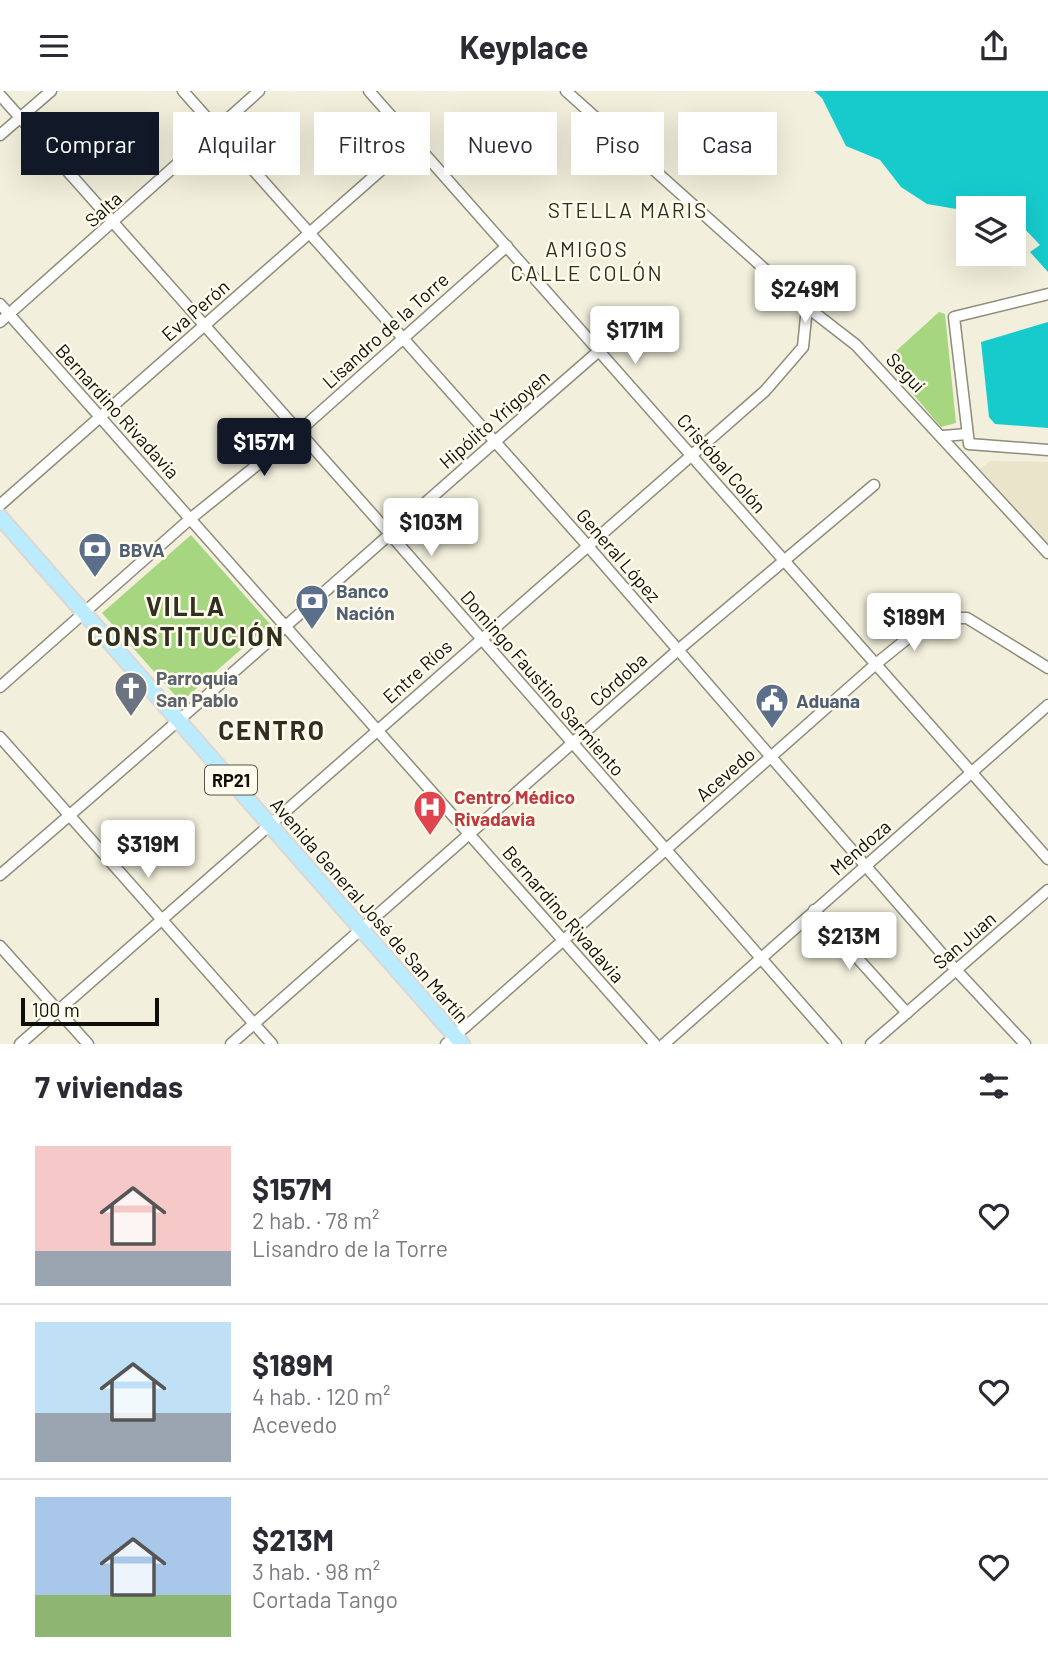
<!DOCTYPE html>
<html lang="es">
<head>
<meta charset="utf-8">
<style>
  body { margin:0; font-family:Barlow,sans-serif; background:#f7f7f7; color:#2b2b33; height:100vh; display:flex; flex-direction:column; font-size:26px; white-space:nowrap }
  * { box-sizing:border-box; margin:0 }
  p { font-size:23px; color:#7c7c81 }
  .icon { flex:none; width:38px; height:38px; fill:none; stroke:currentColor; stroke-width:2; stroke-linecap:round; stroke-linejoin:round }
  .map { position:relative; height:953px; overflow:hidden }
  .side { display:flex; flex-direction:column; background:#fff; flex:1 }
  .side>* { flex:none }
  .top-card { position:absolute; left:21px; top:21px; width:1006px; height:63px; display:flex; gap:14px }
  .fabs { position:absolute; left:956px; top:105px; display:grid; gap:14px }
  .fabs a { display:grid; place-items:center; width:70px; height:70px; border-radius:0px; background:#fff; box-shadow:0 7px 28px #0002; font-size:35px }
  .scale { position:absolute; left:21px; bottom:18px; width:138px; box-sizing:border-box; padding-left:7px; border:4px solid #0f0e08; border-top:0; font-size:19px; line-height:24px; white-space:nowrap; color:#0f0e08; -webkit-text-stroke:5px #fffced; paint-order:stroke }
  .price { position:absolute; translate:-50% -60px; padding:0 16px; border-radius:7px; background:#fff; color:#222; font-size:23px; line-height:46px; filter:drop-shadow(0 2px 4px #0008) }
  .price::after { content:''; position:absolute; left:50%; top:42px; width:21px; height:16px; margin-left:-10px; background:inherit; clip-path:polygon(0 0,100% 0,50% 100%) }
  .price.on { background:#111827; color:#fff }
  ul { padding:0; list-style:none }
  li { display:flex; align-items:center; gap:21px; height:175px; padding:0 35px }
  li+li { border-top:2px solid #e1e1e2 }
  li span { display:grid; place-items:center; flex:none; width:196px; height:140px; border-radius:0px; color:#555 }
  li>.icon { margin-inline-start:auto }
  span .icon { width:84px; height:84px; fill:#fffc; stroke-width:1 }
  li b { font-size:30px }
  h2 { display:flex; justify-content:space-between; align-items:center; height:84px; padding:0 35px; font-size:30px }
  .tag { padding:0 24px; border-radius:0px; background:#fff; box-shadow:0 7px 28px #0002; font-size:24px; line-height:63px }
  .tag.on { background:#111827; color:#fff }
  header { display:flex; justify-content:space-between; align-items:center; height:91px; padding:0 35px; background:#fff; font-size:32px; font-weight:700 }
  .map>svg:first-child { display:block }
  .built { fill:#e9e4ca }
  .green { fill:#a7d680 }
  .water { fill:#17cbcd }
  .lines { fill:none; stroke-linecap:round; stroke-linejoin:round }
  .street-casing { stroke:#8e8c7a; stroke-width:13 }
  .primary-casing { stroke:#d9d8d7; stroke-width:18 }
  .street { stroke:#fff; stroke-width:10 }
  .primary { stroke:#bbecfd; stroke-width:14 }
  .labels { text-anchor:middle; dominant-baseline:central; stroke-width:5; stroke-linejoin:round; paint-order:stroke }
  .shield { fill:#fffced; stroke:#57554d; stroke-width:2 }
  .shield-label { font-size:18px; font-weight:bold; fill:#0f0e08 }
  .street-label { font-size:19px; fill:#0f0e08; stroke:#fffced }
  .service-label { font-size:19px; font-weight:bold; fill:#4e5e75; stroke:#fffced; text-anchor:start }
  .worship-label { font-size:19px; font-weight:bold; fill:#5b616d; stroke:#fffced; text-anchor:start }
  .health-label { font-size:19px; font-weight:bold; fill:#be3a42; stroke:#fffced; text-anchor:start }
  .neighbourhood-label { font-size:21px; letter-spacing:2px; fill:#312f20; stroke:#fffced }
  .district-label { font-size:26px; font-weight:bold; letter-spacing:2px; fill:#312f20; stroke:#fffced }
</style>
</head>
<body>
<header><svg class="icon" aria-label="menu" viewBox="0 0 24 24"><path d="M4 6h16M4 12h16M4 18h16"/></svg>Keyplace<svg class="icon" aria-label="share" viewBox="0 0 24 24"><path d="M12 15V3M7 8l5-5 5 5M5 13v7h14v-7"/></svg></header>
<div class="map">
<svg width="1048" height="953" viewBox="0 0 1048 953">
  <rect width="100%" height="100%" fill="#f2efdc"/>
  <path class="built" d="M 990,370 L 1048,371 L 1048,452 L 980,378 Z"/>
  <g class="green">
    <path d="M 939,221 L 945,223 L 956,332 L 941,336 L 885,270 Z"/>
    <path d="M 191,444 L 270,533 L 181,611 L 102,522 Z"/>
  </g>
  <g class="water">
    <path d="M 814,0 L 1048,0 L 1048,181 L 1030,161 L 1040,154 L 1021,134 L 1013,131 L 1013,117 L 968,120 L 927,113 L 901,96 L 880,69 L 846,55 L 822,7 Z"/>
    <path d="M 1048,231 L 1048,337 L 995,333 L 989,326 L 981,251 Z"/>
  </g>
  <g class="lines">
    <defs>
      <g id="street">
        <path d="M 183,0 L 587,454 L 956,879 L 1025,953"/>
        <path d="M 369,0 L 1048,768"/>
        <path d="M 566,0 L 807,216 L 856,254 L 1048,462"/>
        <path d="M 0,4 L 389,442 L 836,953"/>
        <path d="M 0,44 L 51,0"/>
        <path d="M 1048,203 L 954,226 L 969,353 L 1048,359"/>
        <path d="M 0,213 L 655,953"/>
        <path d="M 0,231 L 259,0"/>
        <path d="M 943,345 L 967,343"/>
        <path d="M 0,414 L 413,51"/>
        <path d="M 0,596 L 190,428 L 298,341 L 507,155"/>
        <path d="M 0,646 L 272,953"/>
        <path d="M 0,784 C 202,612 399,433 600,259"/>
        <path d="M 814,819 L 907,922"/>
        <path d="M 0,855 L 88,953"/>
        <path d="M 20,953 L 765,300 L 803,256 L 807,216"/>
        <path d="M 231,953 L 678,559 L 874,394"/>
        <path d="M 446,953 L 877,572 L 933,527 L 967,527 L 1048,577"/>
        <path d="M 664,953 L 1048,614"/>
        <path d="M 871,953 L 1048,799"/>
      </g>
      <path id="primary" d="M 0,426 L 462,953"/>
    </defs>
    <use href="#street" class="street-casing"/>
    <use href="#primary" class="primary-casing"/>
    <use href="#street" class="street"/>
    <use href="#primary" class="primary"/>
  </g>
  <defs>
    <symbol id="bank-pin" viewBox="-11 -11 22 30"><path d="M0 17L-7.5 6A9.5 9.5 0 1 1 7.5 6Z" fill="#5c6f8a" stroke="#fffced"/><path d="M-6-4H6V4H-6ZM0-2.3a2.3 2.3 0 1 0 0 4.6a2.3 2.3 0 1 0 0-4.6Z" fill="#fff"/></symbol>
    <symbol id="church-pin" viewBox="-11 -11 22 30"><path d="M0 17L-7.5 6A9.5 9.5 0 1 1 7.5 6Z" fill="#6b7280" stroke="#fffced"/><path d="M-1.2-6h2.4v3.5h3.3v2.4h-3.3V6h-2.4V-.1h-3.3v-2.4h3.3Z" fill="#fff"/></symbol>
    <symbol id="civic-pin" viewBox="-11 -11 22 30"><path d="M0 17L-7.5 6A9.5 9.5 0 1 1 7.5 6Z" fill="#5c6f8a" stroke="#fffced"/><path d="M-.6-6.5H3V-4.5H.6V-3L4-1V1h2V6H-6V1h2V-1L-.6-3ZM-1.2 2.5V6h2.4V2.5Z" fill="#fff"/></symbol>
    <symbol id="hospital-pin" viewBox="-11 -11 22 30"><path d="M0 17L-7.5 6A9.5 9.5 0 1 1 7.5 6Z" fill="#e0444e" stroke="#fffced"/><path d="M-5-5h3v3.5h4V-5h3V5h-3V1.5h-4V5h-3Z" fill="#fff"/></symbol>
  </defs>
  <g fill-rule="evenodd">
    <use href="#bank-pin" x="76" y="439" width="38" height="52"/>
    <use href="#bank-pin" x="293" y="491" width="38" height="52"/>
    <use href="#church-pin" x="112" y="578" width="38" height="52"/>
    <use href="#civic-pin" x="753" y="590" width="38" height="52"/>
    <use href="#hospital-pin" x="411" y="697" width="38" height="52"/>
  </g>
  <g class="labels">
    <rect class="shield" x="205" y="674.5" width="52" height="29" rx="5"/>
    <g class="shield-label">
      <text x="231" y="689">RP21</text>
    </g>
    <g class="street-label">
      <text transform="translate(103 118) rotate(-42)">Salta</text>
      <text transform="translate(195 219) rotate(-41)">Eva Perón</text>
      <text transform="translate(385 239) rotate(-42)">Lisandro de la Torre</text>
      <text transform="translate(906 281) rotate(46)">Seguí</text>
      <text transform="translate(118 320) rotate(48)">Bernardino Rivadavia</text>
      <text transform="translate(494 328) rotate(-41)">Hipólito Yrigoyen</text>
      <text transform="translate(722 372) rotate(49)">Cristóbal Colón</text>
      <text transform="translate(619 464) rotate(49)">General López</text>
      <text transform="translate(417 580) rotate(-42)">Entre Ríos</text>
      <text transform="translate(618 588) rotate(-42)">Córdoba</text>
      <text transform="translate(543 592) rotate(49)">Domingo Faustino Sarmiento</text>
      <text transform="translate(725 683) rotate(-41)">Acevedo</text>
      <text transform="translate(860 756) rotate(-41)">Mendoza</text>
      <text transform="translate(370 819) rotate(49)">Avenida General José de San Martín</text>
      <text transform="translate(564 823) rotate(49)">Bernardino Rivadavia</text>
      <text transform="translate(964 849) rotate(-41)">San Juan</text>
    </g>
    <g class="service-label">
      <text x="119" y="458">BBVA</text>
      <text x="336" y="499">Banco<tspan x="336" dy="22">Nación</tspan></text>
      <text x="796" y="609">Aduana</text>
    </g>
    <g class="worship-label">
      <text x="156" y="586">Parroquia<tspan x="156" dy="22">San Pablo</tspan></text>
    </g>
    <g class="health-label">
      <text x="454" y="705">Centro Médico<tspan x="454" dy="22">Rivadavia</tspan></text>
    </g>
    <g class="neighbourhood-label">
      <text x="628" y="118">STELLA MARIS</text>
      <text x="587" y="157">AMIGOS<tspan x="587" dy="24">CALLE COLÓN</tspan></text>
    </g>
    <g class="district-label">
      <text x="186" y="514">VILLA<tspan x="186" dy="30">CONSTITUCIÓN</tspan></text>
      <text x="272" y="638">CENTRO</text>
    </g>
  </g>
</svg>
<div class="fabs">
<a><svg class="icon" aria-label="layers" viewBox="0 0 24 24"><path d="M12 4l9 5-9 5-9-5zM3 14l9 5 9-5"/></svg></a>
</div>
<div class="scale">100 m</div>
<b class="price" style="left:805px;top:234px">$249M</b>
<b class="price" style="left:635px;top:275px">$171M</b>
<b class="price on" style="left:264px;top:387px">$157M</b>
<b class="price" style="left:431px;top:467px">$103M</b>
<b class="price" style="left:914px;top:562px">$189M</b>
<b class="price" style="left:148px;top:789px">$319M</b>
<b class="price" style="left:849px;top:881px">$213M</b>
<div class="top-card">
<a class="tag on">Comprar</a>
<a class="tag">Alquilar</a>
<a class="tag">Filtros</a>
<a class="tag">Nuevo</a>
<a class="tag">Piso</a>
<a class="tag">Casa</a>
</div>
</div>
<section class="side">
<h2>7 viviendas<svg class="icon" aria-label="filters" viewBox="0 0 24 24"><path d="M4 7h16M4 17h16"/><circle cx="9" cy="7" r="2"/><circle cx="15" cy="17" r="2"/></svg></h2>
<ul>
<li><span style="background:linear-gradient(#f6c9c9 75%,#9aa5b1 0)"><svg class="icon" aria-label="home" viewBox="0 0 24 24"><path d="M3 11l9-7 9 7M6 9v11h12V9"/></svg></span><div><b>$157M</b><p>2 hab. · 78 m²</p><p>Lisandro de la Torre</p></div><svg class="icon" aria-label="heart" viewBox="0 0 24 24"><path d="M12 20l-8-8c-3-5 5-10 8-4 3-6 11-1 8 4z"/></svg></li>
<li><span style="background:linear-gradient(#bfe0f5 65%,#9aa5b1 0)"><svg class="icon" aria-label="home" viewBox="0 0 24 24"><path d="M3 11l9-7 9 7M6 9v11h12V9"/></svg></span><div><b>$189M</b><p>4 hab. · 120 m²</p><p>Acevedo</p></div><svg class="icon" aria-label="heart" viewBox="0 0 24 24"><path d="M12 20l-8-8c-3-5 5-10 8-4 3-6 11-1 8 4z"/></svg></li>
<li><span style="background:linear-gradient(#a9c7e8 70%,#8fb573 0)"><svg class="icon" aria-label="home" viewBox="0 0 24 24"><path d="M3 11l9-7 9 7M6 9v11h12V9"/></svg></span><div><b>$213M</b><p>3 hab. · 98 m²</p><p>Cortada Tango</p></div><svg class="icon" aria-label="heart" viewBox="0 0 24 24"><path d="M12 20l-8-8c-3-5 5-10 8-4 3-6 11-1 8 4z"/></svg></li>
</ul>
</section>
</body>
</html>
